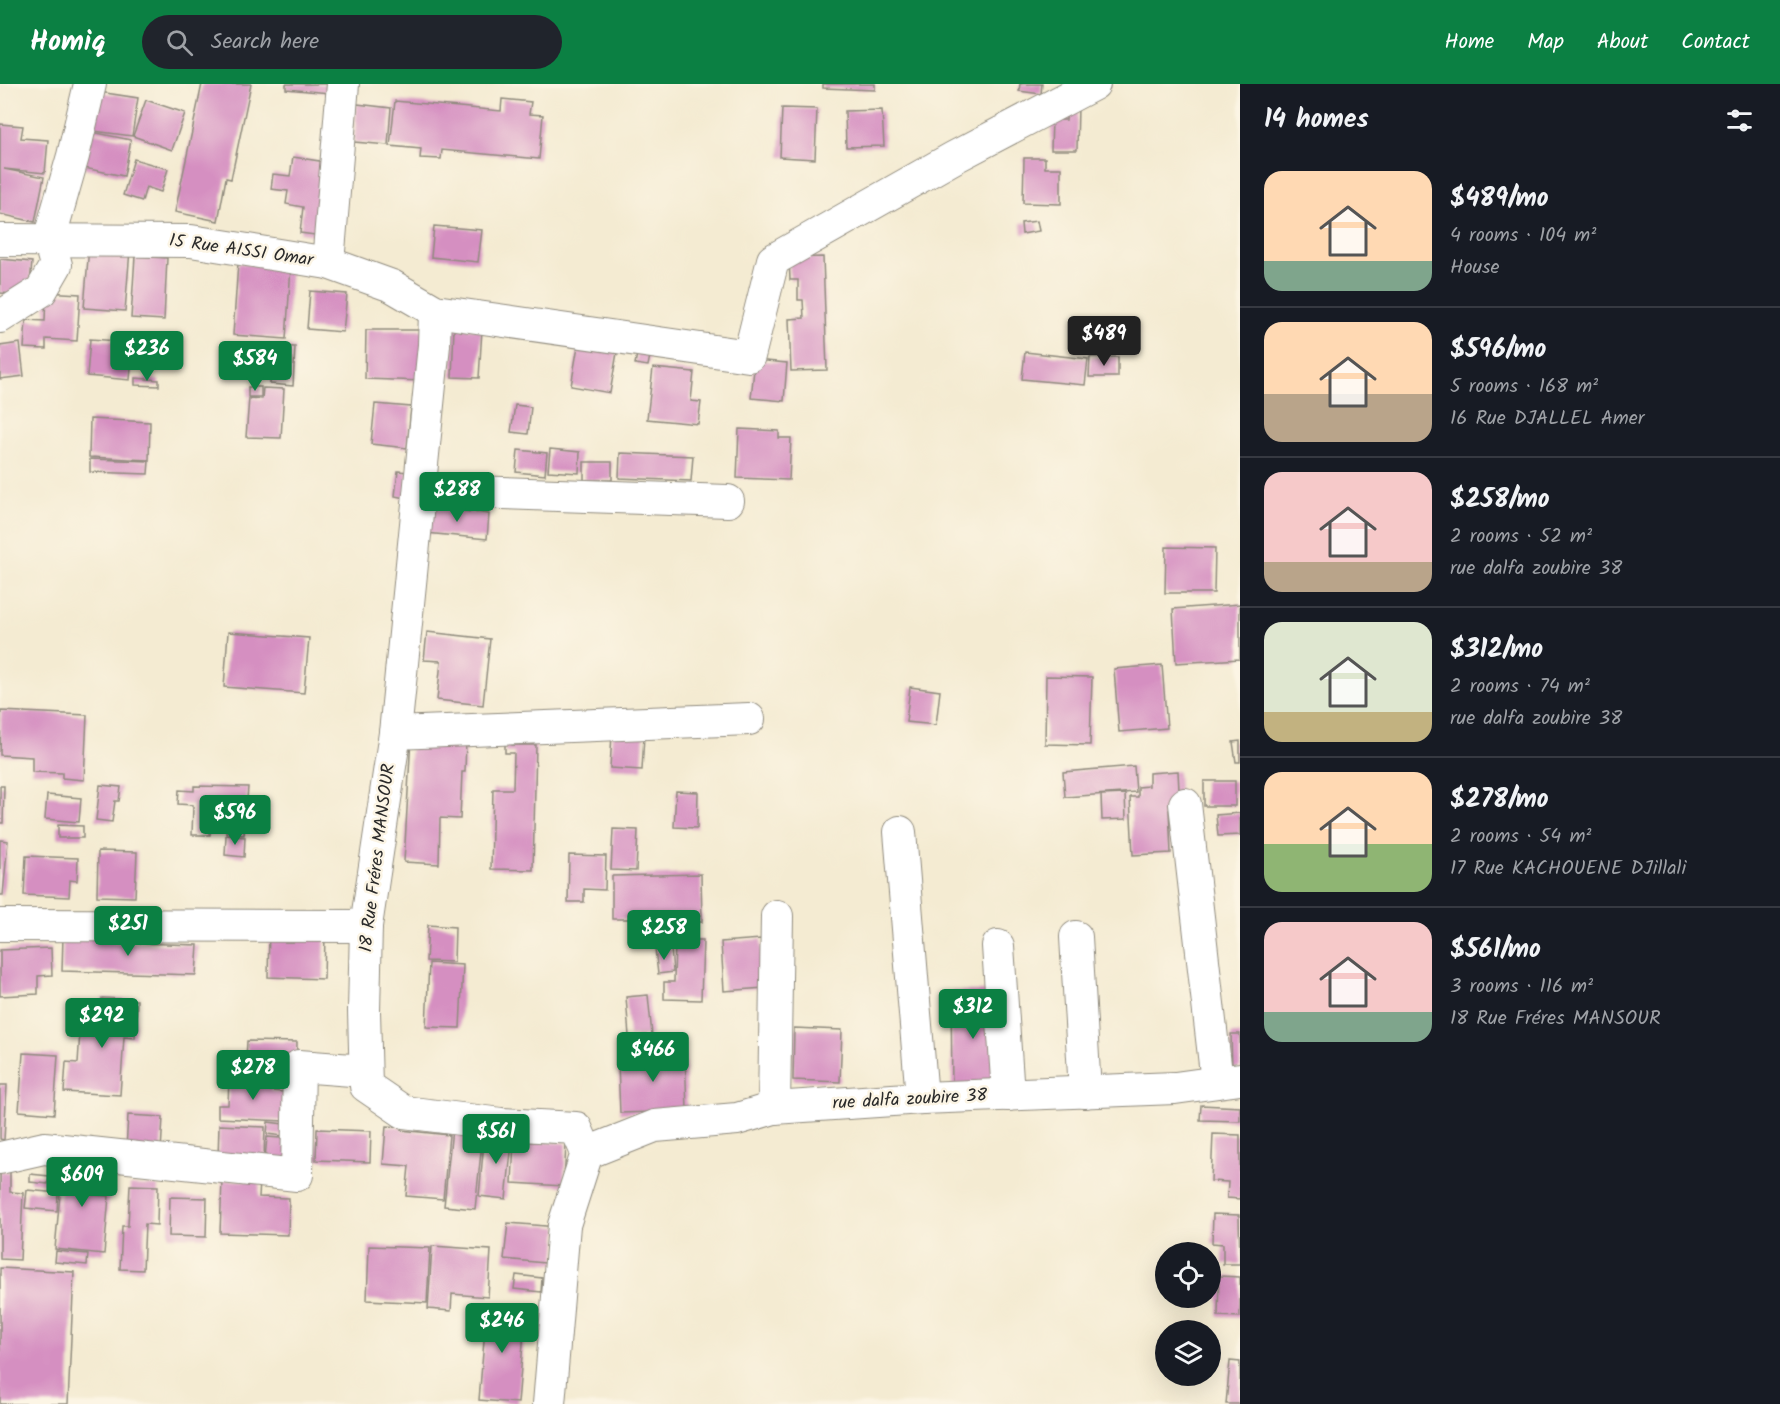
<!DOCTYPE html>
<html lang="en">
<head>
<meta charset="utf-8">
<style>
  body { margin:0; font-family:Kalam,sans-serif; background:#20242c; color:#f1f3f6; height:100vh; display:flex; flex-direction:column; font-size:22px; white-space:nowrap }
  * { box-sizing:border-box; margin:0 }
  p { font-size:20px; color:#9ea1a6 }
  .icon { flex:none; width:33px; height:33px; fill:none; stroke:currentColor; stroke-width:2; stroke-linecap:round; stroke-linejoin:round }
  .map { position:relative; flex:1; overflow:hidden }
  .side { display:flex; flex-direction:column; background:#171b24; width:540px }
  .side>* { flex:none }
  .buttons { position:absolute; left:1155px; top:1158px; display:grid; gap:12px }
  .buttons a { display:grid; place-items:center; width:66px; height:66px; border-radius:50%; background:#171b24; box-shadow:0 6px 24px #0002; font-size:30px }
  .price { position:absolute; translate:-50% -51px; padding:0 14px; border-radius:6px; background:#0b8043; color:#fff; font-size:20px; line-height:39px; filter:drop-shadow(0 2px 3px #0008) }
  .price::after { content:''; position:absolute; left:50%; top:36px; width:18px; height:14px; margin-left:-9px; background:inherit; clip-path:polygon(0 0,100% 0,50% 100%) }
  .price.current { background:#222; color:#fff }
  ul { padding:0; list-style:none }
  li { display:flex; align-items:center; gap:18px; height:150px; padding:0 24px }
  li+li { border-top:2px solid #363941 }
  li span { display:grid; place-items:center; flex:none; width:168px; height:120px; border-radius:18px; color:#555 }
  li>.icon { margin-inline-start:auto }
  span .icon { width:72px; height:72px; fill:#fffc; stroke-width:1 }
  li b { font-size:26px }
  h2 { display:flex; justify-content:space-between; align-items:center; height:72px; padding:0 24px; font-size:26px }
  header { display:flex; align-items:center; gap:36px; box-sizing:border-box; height:84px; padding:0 30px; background:#0b8043; color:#fff }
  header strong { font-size:28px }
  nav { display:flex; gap:33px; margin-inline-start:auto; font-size:21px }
  .search { width:420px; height:54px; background:#20242c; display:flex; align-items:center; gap:15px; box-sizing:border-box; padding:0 21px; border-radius:33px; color:#9ea1a6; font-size:22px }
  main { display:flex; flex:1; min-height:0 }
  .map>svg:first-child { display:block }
  .building { fill:#d58fc1 }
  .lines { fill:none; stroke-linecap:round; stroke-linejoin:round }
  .minor-casing { stroke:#908b7e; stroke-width:34 }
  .minor { stroke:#fff; stroke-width:32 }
  .labels { text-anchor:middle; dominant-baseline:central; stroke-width:5; stroke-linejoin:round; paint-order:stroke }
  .street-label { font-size:18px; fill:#2b2b2b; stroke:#fcf5e5 }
</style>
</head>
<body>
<header>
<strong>Homiq</strong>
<div class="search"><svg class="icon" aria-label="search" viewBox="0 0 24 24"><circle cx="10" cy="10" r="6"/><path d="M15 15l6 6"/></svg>Search here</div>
<nav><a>Home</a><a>Map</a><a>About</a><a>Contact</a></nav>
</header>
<main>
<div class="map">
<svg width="1240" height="1320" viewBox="0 0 1240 1320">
  <rect width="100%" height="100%" fill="#fcf5e5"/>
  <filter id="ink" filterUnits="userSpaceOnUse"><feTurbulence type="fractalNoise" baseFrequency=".0167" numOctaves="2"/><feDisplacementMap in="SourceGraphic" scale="12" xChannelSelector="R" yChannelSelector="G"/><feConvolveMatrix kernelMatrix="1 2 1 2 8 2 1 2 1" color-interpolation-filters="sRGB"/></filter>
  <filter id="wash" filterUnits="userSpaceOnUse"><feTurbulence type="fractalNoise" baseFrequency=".008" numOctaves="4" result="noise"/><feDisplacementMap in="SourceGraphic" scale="24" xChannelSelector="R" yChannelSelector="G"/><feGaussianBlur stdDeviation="1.35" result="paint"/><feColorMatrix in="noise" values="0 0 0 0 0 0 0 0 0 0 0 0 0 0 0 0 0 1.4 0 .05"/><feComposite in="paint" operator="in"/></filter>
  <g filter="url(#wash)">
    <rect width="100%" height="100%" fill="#f4ebd2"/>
    <g id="blocks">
      <g class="building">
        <path d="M 202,0 L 251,0 L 231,95 L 226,94 L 218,137 L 175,128 Z"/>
        <path d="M 286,0 L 342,0 L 341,10 L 286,5 Z"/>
        <path d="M 823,0 L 875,0 L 875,6 L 823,4 Z"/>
        <path d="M 1020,0 L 1042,0 L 1041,10 L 1019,7 Z"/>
        <path d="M 99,8 L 138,14 L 132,52 L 94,47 Z"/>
        <path d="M 502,15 L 531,18 L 529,30 L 543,31 L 539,75 L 442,66 L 441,75 L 420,74 L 421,65 L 390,62 L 395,17 L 501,27 Z"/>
        <path d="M 146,16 L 185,29 L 172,66 L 133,52 Z"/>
        <path d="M 357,20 L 391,24 L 388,61 L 354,58 Z"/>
        <path d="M 1067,21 L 1078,22 L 1077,66 L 1051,66 L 1052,36 L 1066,36 Z"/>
        <path d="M 782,24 L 817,25 L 815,75 L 780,73 Z"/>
        <path d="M 882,26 L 884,62 L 846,63 L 845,27 Z"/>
        <path d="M 0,40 L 23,42 L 21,54 L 48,56 L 45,89 L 4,85 L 44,93 L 35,138 L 0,130 Z"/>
        <path d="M 92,48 L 131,56 L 124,92 L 84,84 Z"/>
        <path d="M 293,73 L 326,78 L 315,151 L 300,149 L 303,123 L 286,120 L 288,107 L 271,105 L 273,90 L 290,92 Z"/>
        <path d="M 1024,74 L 1045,74 L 1045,84 L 1061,84 L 1061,120 L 1023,119 Z"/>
        <path d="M 134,75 L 168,85 L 161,108 L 146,103 L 142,117 L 123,111 Z"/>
        <path d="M 1037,137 L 1039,147 L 1022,150 L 1021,139 Z"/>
        <path d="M 434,142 L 482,146 L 478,178 L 431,173 Z"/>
        <path d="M 89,162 L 130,166 L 125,227 L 84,224 Z"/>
        <path d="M 135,172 L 167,174 L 164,236 L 131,234 Z"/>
        <path d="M 823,173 L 827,286 L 791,287 L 789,235 L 804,234 L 803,216 L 798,216 L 798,196 L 790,196 L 789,174 Z"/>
        <path d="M 0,175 L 32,178 L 29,211 L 0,209 Z"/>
        <path d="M 238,179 L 291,183 L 286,255 L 233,251 Z"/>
        <path d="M 310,207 L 347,210 L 343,248 L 307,245 Z"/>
        <path d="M 46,208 L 80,210 L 77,257 L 46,255 L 46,265 L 24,264 L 26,236 L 45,237 Z"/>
        <path d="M 454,244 L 482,245 L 479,294 L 452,293 Z"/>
        <path d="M 366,246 L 425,246 L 424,297 L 365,295 Z"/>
        <path d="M 90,255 L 133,258 L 130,296 L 87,292 Z"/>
        <path d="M 579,256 L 618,263 L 610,309 L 571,302 Z"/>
        <path d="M 20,259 L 24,292 L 0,295 L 0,262 Z"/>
        <path d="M 272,262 L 295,263 L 293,302 L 270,300 Z"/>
        <path d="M 638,265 L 651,267 L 648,282 L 635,280 Z"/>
        <path d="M 1025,268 L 1088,275 L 1085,301 L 1022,295 Z"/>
        <path d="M 1090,273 L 1118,273 L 1118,293 L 1089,293 Z"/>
        <path d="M 755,276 L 787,279 L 784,317 L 751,314 Z"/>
        <path d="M 653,284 L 694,288 L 691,317 L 701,318 L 698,340 L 647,335 Z"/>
        <path d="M 135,294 L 159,296 L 159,302 L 135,301 Z"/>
        <rect x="248" y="303" width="13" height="10"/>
        <path d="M 263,304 L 284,305 L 281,354 L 246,353 L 249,314 L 262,315 Z"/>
        <path d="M 375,320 L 411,323 L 407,364 L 371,360 Z"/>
        <path d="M 515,321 L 531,323 L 528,350 L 511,348 Z"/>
        <path d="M 90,335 L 150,338 L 149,376 L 89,373 Z"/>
        <path d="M 739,345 L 779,347 L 779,354 L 791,354 L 789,396 L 737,394 Z"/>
        <path d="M 550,365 L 580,368 L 579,389 L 548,387 Z"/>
        <path d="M 518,366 L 547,369 L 545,391 L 516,388 Z"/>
        <path d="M 620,369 L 693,372 L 691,397 L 619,394 Z"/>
        <path d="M 90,375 L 149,377 L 148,390 L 90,388 Z"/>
        <rect x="584" y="378" width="28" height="18"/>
        <path d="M 398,387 L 408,388 L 405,414 L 395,412 Z"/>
        <path d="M 428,423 L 489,430 L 487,455 L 426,449 Z"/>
        <path d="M 1166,463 L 1215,464 L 1214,509 L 1165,509 Z"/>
        <path d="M 1240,520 L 1240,575 L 1176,579 L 1173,525 Z"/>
        <path d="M 228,548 L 309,554 L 304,609 L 224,603 Z"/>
        <path d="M 427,548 L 490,555 L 483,621 L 437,616 L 441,577 L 424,576 Z"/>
        <path d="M 1162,581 L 1167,644 L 1119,648 L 1114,585 Z"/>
        <path d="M 1046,592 L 1092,593 L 1090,661 L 1045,660 Z"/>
        <path d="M 910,603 L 940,607 L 936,641 L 906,638 Z"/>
        <path d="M 1,627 L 87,631 L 84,696 L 62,694 L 62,689 L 32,688 L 32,673 L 0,671 Z"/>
        <path d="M 512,648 L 512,661 L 536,661 L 533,786 L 491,785 L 493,705 L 513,705 L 514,669 L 505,669 L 505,657 Z"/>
        <path d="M 612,650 L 644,652 L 642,686 L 610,684 Z"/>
        <path d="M 411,654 L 466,656 L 465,688 L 462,688 L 460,735 L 440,734 L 439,780 L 404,778 Z"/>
        <path d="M 1240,657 L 1240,678 L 1236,678 L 1233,658 Z"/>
        <path d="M 1134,682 L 1136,708 L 1065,713 L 1063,688 Z"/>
        <path d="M 1178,687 L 1180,725 L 1169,726 L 1171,769 L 1133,771 L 1130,713 L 1138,713 L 1138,703 L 1149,702 L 1149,689 Z"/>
        <rect x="1204" y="697" width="31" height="25"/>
        <path d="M 100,701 L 121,703 L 119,717 L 115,717 L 112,738 L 96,736 Z"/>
        <path d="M 0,702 L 4,702 L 3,739 L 0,739 Z"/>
        <path d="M 194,702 L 248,703 L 244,751 L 226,749 L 230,718 L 211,717 L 210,751 L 192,751 L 193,721 L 178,720 L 179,706 L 194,707 Z"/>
        <path d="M 676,707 L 698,708 L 697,744 L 674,743 Z"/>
        <path d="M 1125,710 L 1126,735 L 1102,736 L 1101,711 Z"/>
        <path d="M 47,711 L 81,714 L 79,738 L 45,735 Z"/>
        <path d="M 1240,729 L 1240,751 L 1218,752 L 1216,731 Z"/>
        <path d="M 58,741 L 83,742 L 83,754 L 58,754 Z"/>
        <path d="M 613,745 L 638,746 L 636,787 L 611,786 Z"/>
        <path d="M 226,751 L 245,753 L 244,773 L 225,771 Z"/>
        <path d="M 0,756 L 8,757 L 3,811 L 0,811 Z"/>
        <path d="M 98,767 L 137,768 L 135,813 L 97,812 Z"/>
        <path d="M 569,771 L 606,772 L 605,806 L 584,805 L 584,818 L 568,818 Z"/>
        <path d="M 26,772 L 78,774 L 77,797 L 70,796 L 69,813 L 24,811 Z"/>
        <path d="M 701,790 L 702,838 L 639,838 L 639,835 L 612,835 L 612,792 Z"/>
        <path d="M 428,841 L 455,843 L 454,878 L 426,877 Z"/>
        <path d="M 269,849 L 325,850 L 324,895 L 268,893 Z"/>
        <path d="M 63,852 L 102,853 L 102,858 L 198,861 L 196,891 L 62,887 Z"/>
        <path d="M 761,855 L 764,904 L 724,907 L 721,858 Z"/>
        <path d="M 675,856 L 703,856 L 701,916 L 664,915 L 664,898 L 674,898 Z"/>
        <path d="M 51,864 L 52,891 L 38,892 L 38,910 L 0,912 L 0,866 Z"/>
        <path d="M 671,864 L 673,888 L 658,890 L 655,865 Z"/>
        <path d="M 429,879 L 463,881 L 460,944 L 426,943 Z"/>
        <path d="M 951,907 L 996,907 L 993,1007 L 952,1008 Z"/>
        <path d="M 648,911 L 652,951 L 629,952 L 626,913 Z"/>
        <path d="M 102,914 L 137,916 L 135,954 L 124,953 L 120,1011 L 64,1008 L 66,978 L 78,979 L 81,932 L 100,933 Z"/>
        <path d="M 794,944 L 842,946 L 840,998 L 793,996 Z"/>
        <path d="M 1231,950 L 1240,950 L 1240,984 L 1232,985 Z"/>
        <path d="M 247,957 L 297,958 L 296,994 L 245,992 Z"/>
        <path d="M 685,967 L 687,1027 L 620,1029 L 618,980 L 631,979 L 630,969 Z"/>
        <path d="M 23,969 L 58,971 L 54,1030 L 19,1027 Z"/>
        <path d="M 229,994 L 271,996 L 271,1007 L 285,1008 L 284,1037 L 218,1034 L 218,1021 L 228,1021 Z"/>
        <path d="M 0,1001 L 7,1001 L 4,1056 L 0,1055 Z"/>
        <path d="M 1201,1021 L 1240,1023 L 1240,1037 L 1200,1036 Z"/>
        <path d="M 128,1031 L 163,1033 L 161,1067 L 126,1065 Z"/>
        <path d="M 268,1038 L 292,1041 L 291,1053 L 267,1050 Z"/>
        <path d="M 219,1041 L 265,1043 L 264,1075 L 218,1074 Z"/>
        <path d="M 386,1042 L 402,1043 L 401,1046 L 449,1051 L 443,1115 L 406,1112 L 409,1082 L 383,1080 Z"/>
        <path d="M 317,1045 L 371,1047 L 370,1078 L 316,1076 Z"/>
        <path d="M 452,1045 L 483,1049 L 475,1125 L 444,1122 Z"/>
        <path d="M 485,1047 L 513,1049 L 506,1115 L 479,1112 Z"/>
        <path d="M 1213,1050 L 1240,1051 L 1240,1115 L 1227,1114 L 1228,1098 L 1211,1097 Z"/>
        <path d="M 267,1053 L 293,1055 L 291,1077 L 265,1075 Z"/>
        <path d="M 514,1057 L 566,1059 L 564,1102 L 512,1099 Z"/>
        <path d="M 103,1073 L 101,1101 L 95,1100 L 93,1111 L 109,1112 L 104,1170 L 55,1165 L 63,1078 Z"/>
        <path d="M 0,1087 L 10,1088 L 10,1108 L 23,1109 L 20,1176 L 0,1175 Z"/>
        <path d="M 30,1090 L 49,1092 L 48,1100 L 30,1098 Z"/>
        <path d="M 222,1096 L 260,1097 L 259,1113 L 289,1114 L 288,1151 L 220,1149 Z"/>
        <path d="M 130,1101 L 158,1102 L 157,1141 L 145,1140 L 143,1186 L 120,1185 L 122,1142 L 128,1142 Z"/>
        <path d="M 27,1106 L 58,1109 L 57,1127 L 25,1124 Z"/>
        <path d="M 170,1113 L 207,1114 L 206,1153 L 169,1152 Z"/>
        <path d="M 1213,1130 L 1239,1131 L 1240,1180 L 1223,1180 L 1223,1160 L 1212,1159 Z"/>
        <path d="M 508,1139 L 558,1143 L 555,1180 L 504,1175 Z"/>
        <path d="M 369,1162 L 430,1164 L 427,1219 L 367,1216 Z"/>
        <path d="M 432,1162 L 491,1166 L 488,1213 L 452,1210 L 451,1227 L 428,1225 Z"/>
        <path d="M 56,1167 L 88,1170 L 87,1181 L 55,1178 Z"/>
        <path d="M 0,1184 L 74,1188 L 68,1320 L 0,1320 Z"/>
        <path d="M 516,1191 L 542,1194 L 541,1208 L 514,1205 Z"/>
        <path d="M 1219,1192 L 1240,1193 L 1240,1233 L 1218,1232 Z"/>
        <path d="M 487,1221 L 526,1224 L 518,1319 L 479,1316 Z"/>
        <path d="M 1230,1277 L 1240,1278 L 1240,1320 L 1226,1320 Z"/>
      </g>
    </g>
  </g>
  <g filter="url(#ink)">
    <use href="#blocks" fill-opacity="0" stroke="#908b7e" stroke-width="1.5"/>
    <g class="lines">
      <defs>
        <g id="minor">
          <path d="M 0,156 L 191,157 L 328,179 L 392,202 L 435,227 L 749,272 L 773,176 L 953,74 L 1094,0"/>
          <path d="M 328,179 L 343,0"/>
          <path d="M 435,227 L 434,261 L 395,649 L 366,842 L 364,927 L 366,1002 L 404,1028 L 501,1040 L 576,1044 L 587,1069 L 564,1141 L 549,1320"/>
          <path d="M 0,233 L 41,207 L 56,181 L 49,156 L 73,72 L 90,0"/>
          <path d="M 420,406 L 728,417"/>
          <path d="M 395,649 L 749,635"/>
          <path d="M 1185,720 L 1217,998"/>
          <path d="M 900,748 L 922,1014"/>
          <path d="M 0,841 L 366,842"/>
          <path d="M 1076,853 L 1085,1008"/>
          <path d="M 998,862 L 1008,1011"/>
          <path d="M 774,1024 L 777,832"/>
          <path d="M 587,1069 L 655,1042 L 737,1035 L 774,1024 L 922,1014 L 1175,1004 L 1240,995"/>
          <path d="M 0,1074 L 44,1064 L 297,1091 L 299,982 L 365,987"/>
        </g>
      </defs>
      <use href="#minor" class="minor-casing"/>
      <use href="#minor" class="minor"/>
    </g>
  </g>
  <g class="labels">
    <g class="street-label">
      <text transform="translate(241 167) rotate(8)">15 Rue AISSI Omar</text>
      <text transform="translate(378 774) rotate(-83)">18 Rue Fréres MANSOUR</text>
      <text transform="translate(910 1016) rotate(-3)">rue dalfa zoubire 38</text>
    </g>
  </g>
</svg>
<div class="buttons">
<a><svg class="icon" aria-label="locate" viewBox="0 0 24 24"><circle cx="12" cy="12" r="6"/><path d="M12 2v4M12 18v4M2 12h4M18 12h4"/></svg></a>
<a><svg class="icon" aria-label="layers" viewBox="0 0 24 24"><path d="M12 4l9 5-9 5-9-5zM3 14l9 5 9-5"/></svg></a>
</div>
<b class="price current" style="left:1104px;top:283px">$489</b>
<b class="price" style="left:147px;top:298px">$236</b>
<b class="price" style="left:255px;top:308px">$584</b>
<b class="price" style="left:457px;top:439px">$288</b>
<b class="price" style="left:235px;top:762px">$596</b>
<b class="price" style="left:128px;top:873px">$251</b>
<b class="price" style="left:664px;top:877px">$258</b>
<b class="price" style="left:973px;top:956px">$312</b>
<b class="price" style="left:102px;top:965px">$292</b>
<b class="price" style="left:653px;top:999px">$466</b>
<b class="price" style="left:253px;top:1017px">$278</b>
<b class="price" style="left:496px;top:1081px">$561</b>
<b class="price" style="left:82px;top:1124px">$609</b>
<b class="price" style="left:502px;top:1270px">$246</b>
</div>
<section class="side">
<h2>14 homes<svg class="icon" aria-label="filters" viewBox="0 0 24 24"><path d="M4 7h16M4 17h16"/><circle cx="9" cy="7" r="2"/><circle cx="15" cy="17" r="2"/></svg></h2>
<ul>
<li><span style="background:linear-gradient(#ffd9b3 75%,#7fa58c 0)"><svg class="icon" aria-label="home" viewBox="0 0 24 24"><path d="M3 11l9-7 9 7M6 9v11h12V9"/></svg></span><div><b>$489/mo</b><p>4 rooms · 104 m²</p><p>House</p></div></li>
<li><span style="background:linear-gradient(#ffd9b3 60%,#b9a48a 0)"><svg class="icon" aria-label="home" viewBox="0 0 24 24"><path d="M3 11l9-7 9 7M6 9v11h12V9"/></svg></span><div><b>$596/mo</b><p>5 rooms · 168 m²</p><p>16 Rue DJALLEL Amer</p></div></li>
<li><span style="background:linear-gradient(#f6c9c9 75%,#b9a48a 0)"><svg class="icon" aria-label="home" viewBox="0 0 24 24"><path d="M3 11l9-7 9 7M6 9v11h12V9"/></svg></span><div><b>$258/mo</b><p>2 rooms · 52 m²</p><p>rue dalfa zoubire 38</p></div></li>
<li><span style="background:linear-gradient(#dfe7d0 75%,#c2b280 0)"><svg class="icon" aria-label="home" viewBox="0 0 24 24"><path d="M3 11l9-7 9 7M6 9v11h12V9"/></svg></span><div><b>$312/mo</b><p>2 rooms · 74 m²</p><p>rue dalfa zoubire 38</p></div></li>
<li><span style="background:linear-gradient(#ffd9b3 60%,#8fb573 0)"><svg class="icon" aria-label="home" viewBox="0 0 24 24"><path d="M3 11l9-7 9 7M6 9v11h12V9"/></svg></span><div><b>$278/mo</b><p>2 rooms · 54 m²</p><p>17 Rue KACHOUENE DJillali</p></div></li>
<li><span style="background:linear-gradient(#f6c9c9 75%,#7fa58c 0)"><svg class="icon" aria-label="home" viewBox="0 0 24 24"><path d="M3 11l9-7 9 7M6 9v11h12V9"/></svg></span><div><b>$561/mo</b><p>3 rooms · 116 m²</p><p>18 Rue Fréres MANSOUR</p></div></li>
</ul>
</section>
</main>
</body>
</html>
